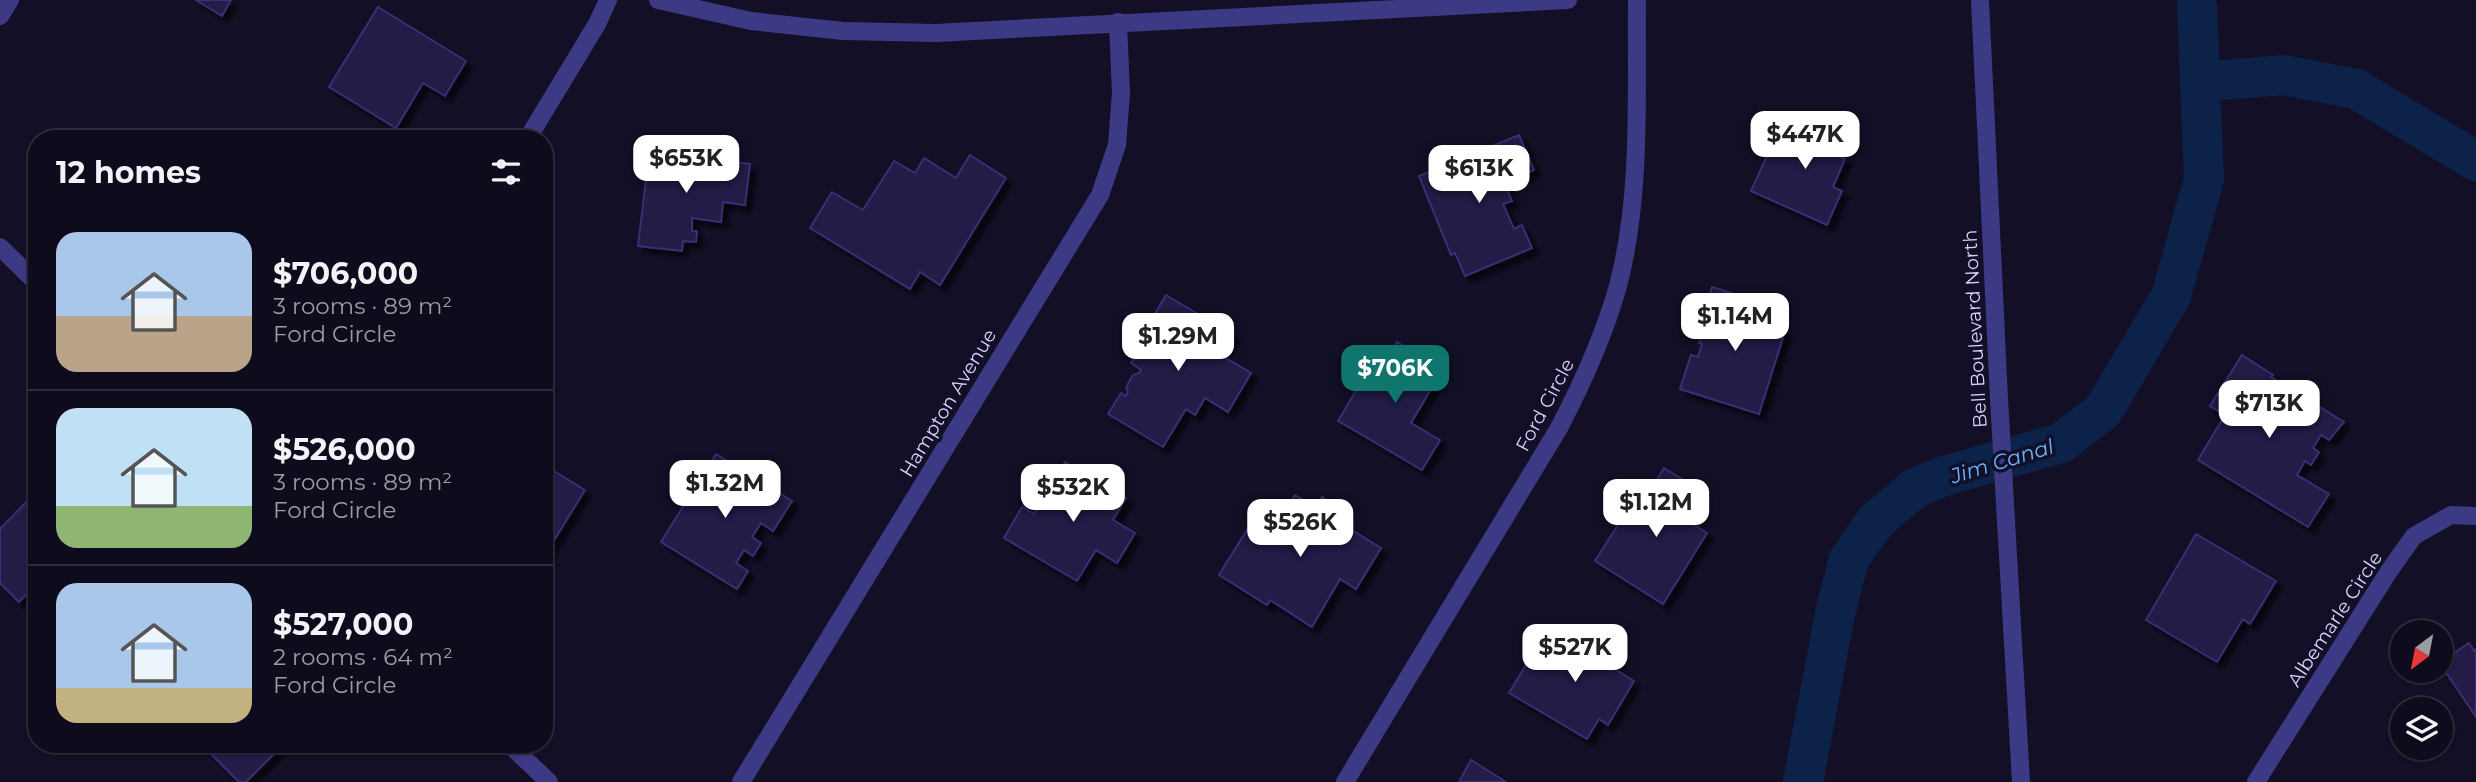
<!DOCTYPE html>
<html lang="en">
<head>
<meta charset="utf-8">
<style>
  body { margin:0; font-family:Montserrat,sans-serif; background:#1c1929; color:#f1f3f6; height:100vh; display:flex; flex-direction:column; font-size:26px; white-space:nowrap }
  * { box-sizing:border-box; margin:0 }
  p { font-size:23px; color:#9b9ba3 }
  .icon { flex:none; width:38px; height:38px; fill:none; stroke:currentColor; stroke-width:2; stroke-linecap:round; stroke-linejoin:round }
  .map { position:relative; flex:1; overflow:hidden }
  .side { position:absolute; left:28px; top:130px; width:525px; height:623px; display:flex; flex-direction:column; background:#0e0b1c; border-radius:28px; box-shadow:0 2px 5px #0004,0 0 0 2px #2e2b3b }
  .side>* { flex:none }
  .needle { width:46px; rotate:212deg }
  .tools { position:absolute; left:2390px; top:620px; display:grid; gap:14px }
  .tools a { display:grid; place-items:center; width:63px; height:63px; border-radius:50%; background:#0e0b1c; box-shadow:0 2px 5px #0004,0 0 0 2px #2e2b3b; font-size:35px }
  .price { position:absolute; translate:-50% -60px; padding:0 16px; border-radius:14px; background:#fff; color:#222; font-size:23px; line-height:46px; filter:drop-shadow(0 2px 4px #0008) }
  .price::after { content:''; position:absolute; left:50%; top:42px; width:21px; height:16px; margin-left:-10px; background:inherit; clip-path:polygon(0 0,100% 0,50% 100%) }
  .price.selected { background:#0f766e; color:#fff }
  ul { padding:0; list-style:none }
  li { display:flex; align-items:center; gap:21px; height:175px; padding:0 28px }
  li+li { border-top:2px solid #2e2b3b }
  li span { display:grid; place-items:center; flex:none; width:196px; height:140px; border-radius:21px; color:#555 }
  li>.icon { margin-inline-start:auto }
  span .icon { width:84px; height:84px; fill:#fffc; stroke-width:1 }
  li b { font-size:30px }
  h2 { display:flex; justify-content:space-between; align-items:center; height:84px; padding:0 28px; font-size:30px }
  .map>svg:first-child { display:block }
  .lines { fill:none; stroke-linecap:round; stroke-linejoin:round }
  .canal { stroke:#0c2248; stroke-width:40 }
  .building { fill:#241b47; stroke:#3b2d73; stroke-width:2; filter:url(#shadow) }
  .minor { stroke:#3d3a85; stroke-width:18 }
  .labels { text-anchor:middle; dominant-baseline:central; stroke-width:7; stroke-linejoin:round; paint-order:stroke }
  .street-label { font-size:19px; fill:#d9d4ff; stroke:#130f26 }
  .water-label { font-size:21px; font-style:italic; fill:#62b6ff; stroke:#130f26 }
</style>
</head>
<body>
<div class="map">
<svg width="2476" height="782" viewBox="0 0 2476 782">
  <defs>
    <filter id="shadow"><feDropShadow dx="6" dy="6" stdDeviation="2" flood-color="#0009"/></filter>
  </defs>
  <rect width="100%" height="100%" fill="#130f26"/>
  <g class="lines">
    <g class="canal">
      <path d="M 2200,82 L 2283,75 L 2356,89 L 2476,161"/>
      <path d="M 1803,782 L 1836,609 L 1849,559 L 1876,521 L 1915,488 L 1944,476 L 2061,443 L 2103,411 L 2171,296 L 2204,179 L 2197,6"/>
    </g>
  </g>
  <g class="building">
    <path d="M 196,0 L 231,0 L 222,16 Z"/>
    <path d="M 378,7 L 466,61 L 445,96 L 423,83 L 396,128 L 329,87 Z"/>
    <path d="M 1806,112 L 1846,131 L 1835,155 L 1845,159 L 1833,187 L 1842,191 L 1827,225 L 1751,191 L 1770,149 L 1786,156 L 1794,139 L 1792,137 Z"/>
    <path d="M 1519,135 L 1534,170 L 1504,183 L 1512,201 L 1503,204 L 1514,229 L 1522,225 L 1532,248 L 1465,276 L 1455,253 L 1451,255 L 1419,176 Z"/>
    <path d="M 650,147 L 695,152 L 695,158 L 750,164 L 745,205 L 723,202 L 721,222 L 692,218 L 692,231 L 697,231 L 696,242 L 683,241 L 682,251 L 638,246 Z"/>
    <path d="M 970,155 L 1006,178 L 940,285 L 920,272 L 910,289 L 810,228 L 832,192 L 863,210 L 894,161 L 915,173 L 924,158 L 956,178 Z"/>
    <path d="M 1712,287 L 1771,306 L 1765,324 L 1785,331 L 1759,414 L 1680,389 L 1691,355 L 1698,357 L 1702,344 L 1699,343 L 1705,324 L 1708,325 L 1712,309 L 1705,307 Z"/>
    <path d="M 1166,295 L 1233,335 L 1221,355 L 1251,373 L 1228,412 L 1205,398 L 1195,415 L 1186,409 L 1163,447 L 1108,414 L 1121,393 L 1126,396 L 1128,392 L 1126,387 L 1133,375 L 1139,373 L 1141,370 L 1131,363 L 1158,318 L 1154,315 Z"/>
    <path d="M 1397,342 L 1443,369 L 1411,423 L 1440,440 L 1422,470 L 1338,421 L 1374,360 L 1383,365 Z"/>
    <path d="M 2242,355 L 2273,375 L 2271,377 L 2344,422 L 2329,440 L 2321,435 L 2313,448 L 2319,452 L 2311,465 L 2305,461 L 2297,475 L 2329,494 L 2308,527 L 2198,460 L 2225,415 L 2210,406 Z"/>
    <path d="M 716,454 L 792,501 L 773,531 L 761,523 L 752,537 L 761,543 L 753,556 L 744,550 L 736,563 L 748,571 L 737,589 L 661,542 Z"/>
    <path d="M 1065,462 L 1126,498 L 1113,520 L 1135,533 L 1117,563 L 1096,550 L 1077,581 L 1004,538 L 1022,507 L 1034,514 Z"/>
    <path d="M 544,465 L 585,490 L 544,557 Z"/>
    <path d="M 1664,468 L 1700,490 L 1683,518 L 1707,533 L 1663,604 L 1595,561 L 1625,514 L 1632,519 Z"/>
    <path d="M 37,491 L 37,583 L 19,602 L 0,583 L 0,529 Z"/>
    <path d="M 1295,495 L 1315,507 L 1322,497 L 1343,510 L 1336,520 L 1381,548 L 1356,589 L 1340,579 L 1312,627 L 1270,600 L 1267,605 L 1219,575 L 1253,520 L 1272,533 Z"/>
    <path d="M 2196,534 L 2276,581 L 2250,624 L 2243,619 L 2217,662 L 2146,620 Z"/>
    <path d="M 1578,626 L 1619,651 L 1610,666 L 1634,681 L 1608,725 L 1599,719 L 1587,739 L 1509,693 L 1535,650 L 1556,663 Z"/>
    <path d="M 2469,643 L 2474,651 L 2476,649 L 2476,717 L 2441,665 L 2441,662 Z"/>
    <path d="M 201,744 L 284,744 L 246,782 L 239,782 Z"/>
    <path d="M 1471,760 L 1506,782 L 1459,782 Z"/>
  </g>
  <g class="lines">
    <g class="minor">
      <path d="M 658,0 L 751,21 L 843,31 L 936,33 L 1568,0"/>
      <path d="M 1980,0 L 1999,399 L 2021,782"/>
      <path d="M 0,16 L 10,0"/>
      <path d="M 528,138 L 597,24 L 608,0"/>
      <path d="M 0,247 L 37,283"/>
      <path d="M 509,744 L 549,782"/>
      <path d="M 741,782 L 1100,195 L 1117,145 L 1121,93 L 1118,22"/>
      <path d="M 1345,782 L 1559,428 C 1583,382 1604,336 1618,286 C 1642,194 1636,94 1637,0"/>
      <path d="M 2256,782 L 2389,571 L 2414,536 L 2451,515 L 2476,516"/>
    </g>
  </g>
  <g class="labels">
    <g class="street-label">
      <text transform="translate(1975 329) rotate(-93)">Bell Boulevard North</text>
      <text transform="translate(948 403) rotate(-59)">Hampton Avenue</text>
      <text transform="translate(1545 405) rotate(-62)">Ford Circle</text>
      <text transform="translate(2335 619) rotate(-57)">Albemarle Circle</text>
    </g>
    <g class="water-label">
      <text transform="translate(2002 461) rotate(-17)">Jim Canal</text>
    </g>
  </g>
</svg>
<div class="tools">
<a><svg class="needle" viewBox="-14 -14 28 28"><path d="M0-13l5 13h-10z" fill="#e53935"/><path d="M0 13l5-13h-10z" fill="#9b9ba3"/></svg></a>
<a><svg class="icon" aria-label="layers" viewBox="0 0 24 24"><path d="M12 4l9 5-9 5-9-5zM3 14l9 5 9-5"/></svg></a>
</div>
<b class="price" style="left:1805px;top:171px">$447K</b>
<b class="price" style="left:686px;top:195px">$653K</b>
<b class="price" style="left:1479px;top:205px">$613K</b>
<b class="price" style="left:1735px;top:353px">$1.14M</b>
<b class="price" style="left:1178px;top:373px">$1.29M</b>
<b class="price selected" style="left:1395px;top:405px">$706K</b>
<b class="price" style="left:2269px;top:440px">$713K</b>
<b class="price" style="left:725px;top:520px">$1.32M</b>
<b class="price" style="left:1073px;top:524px">$532K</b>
<b class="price" style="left:1656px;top:539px">$1.12M</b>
<b class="price" style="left:1300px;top:559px">$526K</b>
<b class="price" style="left:1575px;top:684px">$527K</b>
<section class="side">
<h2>12 homes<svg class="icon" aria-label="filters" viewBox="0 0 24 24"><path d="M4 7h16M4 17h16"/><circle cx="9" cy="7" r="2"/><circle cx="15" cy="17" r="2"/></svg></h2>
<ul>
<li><span style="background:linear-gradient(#a9c7e8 60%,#b9a48a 0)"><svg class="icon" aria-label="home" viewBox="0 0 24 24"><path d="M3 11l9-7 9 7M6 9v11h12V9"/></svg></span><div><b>$706,000</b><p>3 rooms · 89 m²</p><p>Ford Circle</p></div></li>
<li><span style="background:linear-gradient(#bfe0f5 70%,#8fb573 0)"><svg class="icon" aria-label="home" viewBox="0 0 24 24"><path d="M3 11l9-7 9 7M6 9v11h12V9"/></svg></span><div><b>$526,000</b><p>3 rooms · 89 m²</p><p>Ford Circle</p></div></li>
<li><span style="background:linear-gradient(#a9c7e8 75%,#c2b280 0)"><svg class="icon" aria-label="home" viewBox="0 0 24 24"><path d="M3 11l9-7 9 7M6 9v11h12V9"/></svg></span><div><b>$527,000</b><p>2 rooms · 64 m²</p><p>Ford Circle</p></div></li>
</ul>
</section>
</div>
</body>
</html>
